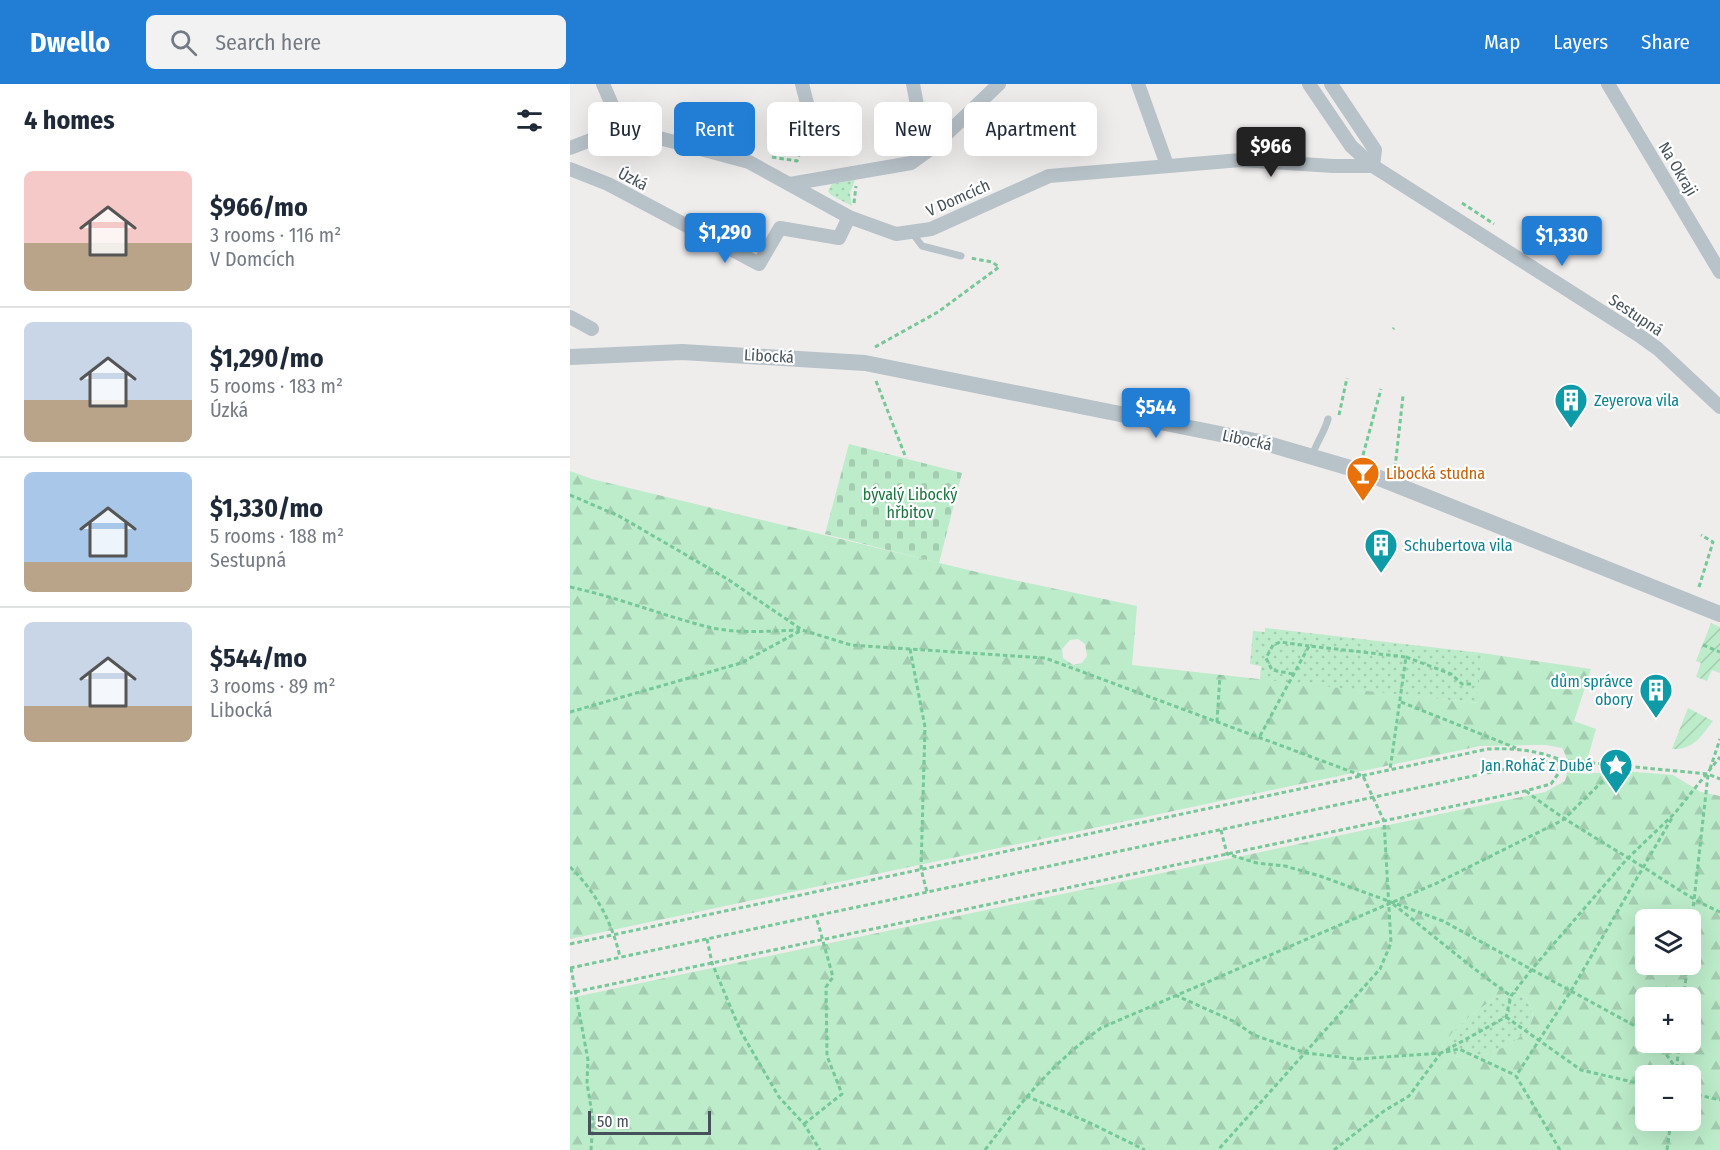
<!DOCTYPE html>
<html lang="en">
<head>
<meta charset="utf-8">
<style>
  body { margin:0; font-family:"Fira Sans Condensed",sans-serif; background:#f2f2f3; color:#1f2937; height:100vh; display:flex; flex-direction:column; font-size:22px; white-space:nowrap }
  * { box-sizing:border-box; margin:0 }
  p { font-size:20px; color:#747a83 }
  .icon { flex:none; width:33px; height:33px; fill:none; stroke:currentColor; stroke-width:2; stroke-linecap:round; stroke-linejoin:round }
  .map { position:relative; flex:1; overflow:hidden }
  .details { display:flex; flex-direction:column; background:#fff; width:570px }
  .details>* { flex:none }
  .banner { position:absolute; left:18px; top:18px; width:570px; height:54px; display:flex; gap:12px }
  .buttons { position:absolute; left:1065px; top:825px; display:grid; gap:12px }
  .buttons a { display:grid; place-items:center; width:66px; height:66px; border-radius:9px; background:#fff; box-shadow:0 6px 24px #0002; font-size:30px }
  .scale { position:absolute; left:18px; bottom:15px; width:123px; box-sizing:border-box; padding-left:6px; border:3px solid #465159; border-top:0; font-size:16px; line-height:21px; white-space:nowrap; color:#465159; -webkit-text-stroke:4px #fff; paint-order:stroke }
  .price { position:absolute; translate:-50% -51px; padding:0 14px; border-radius:6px; background:#227ed4; color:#fff; font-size:20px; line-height:39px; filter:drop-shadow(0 2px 3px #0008) }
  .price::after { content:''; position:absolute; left:50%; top:36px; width:18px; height:14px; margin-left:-9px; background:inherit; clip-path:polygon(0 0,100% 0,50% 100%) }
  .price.current { background:#222; color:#fff }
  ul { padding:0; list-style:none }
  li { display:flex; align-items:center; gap:18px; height:150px; padding:0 24px }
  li+li { border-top:2px solid #e0e1e3 }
  li span { display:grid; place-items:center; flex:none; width:168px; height:120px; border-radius:9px; color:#555 }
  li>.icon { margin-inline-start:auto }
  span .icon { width:72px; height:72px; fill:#fffc; stroke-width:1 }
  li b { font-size:26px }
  h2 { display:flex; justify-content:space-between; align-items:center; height:72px; padding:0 24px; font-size:26px }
  .chip { padding:0 21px; border-radius:9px; background:#fff; box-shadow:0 6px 24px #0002; font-size:21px; line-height:54px }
  .chip.current { background:#227ed4; color:#fff }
  header { display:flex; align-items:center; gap:36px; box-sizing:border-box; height:84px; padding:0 30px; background:#227ed4; color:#fff }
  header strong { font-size:28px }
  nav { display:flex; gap:33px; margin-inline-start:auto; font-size:21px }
  .search { width:420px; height:54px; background:#f2f2f3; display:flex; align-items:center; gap:15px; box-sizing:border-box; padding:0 21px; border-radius:9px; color:#747a83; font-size:22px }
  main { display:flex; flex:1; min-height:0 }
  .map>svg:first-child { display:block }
  .grass { fill:url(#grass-dots) }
  .forest { fill:url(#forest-firs); fill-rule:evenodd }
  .cemetery { fill:url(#cemetery-stones) }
  .garden { fill:url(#garden-furrows) }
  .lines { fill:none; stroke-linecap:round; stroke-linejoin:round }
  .path { stroke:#76c898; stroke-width:3; stroke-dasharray:4.5 3; stroke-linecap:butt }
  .service { stroke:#b8c2c9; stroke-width:7 }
  .minor { stroke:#b8c2c9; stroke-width:14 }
  .tertiary { stroke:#b8c2c9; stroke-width:16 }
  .labels { text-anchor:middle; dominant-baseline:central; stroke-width:4.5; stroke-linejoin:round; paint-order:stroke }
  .street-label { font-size:16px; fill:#465159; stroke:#fff }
  .culture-label { font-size:16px; fill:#0d838f; stroke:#fff; text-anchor:start }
  .food-label { font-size:16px; fill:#c56008; stroke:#fff; text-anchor:start }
  .park-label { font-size:16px; fill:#1b7540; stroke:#fff }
</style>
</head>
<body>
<header>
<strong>Dwello</strong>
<div class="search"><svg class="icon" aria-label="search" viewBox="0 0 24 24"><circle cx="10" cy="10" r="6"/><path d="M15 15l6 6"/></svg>Search here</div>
<nav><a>Map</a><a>Layers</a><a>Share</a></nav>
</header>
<main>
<section class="details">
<h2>4 homes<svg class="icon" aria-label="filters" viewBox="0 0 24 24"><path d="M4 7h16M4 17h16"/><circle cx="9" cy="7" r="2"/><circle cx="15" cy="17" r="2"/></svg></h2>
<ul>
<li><span style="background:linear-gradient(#f6c9c9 60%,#b9a48a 0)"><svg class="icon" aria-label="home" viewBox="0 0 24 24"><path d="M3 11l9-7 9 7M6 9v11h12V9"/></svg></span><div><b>$966/mo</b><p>3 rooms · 116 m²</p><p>V Domcích</p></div></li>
<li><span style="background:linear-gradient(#c9d6e8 65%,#b9a48a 0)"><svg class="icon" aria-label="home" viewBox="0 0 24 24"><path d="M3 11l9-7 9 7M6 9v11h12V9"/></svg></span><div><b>$1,290/mo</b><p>5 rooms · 183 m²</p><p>Úzká</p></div></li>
<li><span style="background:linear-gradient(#a9c7e8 75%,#b9a48a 0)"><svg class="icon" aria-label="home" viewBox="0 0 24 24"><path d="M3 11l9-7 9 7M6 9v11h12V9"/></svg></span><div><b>$1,330/mo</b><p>5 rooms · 188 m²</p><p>Sestupná</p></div></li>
<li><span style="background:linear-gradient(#c9d6e8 70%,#b9a48a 0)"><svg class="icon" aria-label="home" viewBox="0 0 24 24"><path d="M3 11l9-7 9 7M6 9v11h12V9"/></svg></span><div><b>$544/mo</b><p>3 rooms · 89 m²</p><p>Libocká</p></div></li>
</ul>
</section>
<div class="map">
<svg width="1150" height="1066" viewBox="0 0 1150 1066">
  <defs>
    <pattern id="grass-dots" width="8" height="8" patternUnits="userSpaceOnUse" patternTransform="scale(1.5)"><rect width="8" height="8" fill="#bcecca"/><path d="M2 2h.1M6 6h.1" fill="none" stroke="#a3ccb0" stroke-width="1.8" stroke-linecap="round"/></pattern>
    <pattern id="forest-firs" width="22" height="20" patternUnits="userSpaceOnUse" patternTransform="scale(1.5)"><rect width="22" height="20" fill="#bcecca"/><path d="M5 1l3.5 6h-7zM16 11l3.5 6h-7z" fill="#a3ccb0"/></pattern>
    <pattern id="cemetery-stones" width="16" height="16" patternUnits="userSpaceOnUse" patternTransform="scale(1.5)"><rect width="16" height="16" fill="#bcecca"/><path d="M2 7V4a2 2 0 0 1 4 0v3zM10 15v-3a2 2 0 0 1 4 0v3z" fill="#a3ccb0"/></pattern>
    <pattern id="garden-furrows" width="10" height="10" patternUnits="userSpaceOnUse" patternTransform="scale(1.5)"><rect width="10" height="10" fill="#bcecca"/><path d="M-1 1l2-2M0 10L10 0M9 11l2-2" fill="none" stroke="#a3ccb0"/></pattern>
  </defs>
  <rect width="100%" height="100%" fill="#efecec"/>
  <g class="grass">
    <path d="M 285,96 L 280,109 L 282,122 L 261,111 L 258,107 L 262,100 Z"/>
    <path d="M 695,544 L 912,569 L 908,619 L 690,596 L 691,582 L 680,580 L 683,547 L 695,548 Z"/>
    <path d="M 939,906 C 948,908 953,911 958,918 C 982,951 905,982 882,971 C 878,969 875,964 872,961 C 889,938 915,919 939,906 Z"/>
  </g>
  <path class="forest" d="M 0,387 L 22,395 L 415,490 L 567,522 L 562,581 L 907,619 L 912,569 L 1021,585 L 1004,637 L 1026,645 L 1013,690 L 1054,687 L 1103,691 L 1131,708 L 1150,712 L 1150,1066 L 0,1066 L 0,914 L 975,708 L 995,697 C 998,685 999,675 992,664 L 976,661 L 910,662 L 0,855 ZM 508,555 L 515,560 L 517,572 L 512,579 L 503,581 L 493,574 L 492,565 L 500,556 ZM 1076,836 L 1120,836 L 1120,880 L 1076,880 ZM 939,906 C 948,908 953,911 958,918 C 982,951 905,982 882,971 C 878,969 875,964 872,961 C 889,938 915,919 939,906 ZM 1076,914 L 1120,914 L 1120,958 L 1076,958 ZM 1076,992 L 1120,992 L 1120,1036 L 1076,1036 Z"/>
  <path class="cemetery" d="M 279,360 L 392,389 L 369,479 L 255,450 Z"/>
  <g class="garden">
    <path d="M 1141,539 L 1150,543 L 1150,589 L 1142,586 L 1137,597 L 1126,593 L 1131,579 L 1126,577 Z"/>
    <path d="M 1118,624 L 1143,637 C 1131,652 1124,666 1102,665 Z"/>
  </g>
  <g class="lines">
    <g class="path">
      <path d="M 202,73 L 227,77 L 238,45"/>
      <path d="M 284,119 L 286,102"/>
      <path d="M 892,119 L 924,140"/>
      <path d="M 823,245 L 824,244"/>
      <path d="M 305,263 L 368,228 L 429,183 L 422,178 L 400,174"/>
      <path d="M 306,297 L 336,374"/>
      <path d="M 769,331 L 777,294"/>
      <path d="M 793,371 L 811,305"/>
      <path d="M 825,384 L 833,312"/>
      <path d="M 0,411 L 49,432 L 159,496 L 232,546 L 281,561 L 475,574 L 793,692 L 814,737 L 821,859 L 810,885 L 648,1066"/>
      <path d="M 0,503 C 47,513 91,531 138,543 C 168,550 199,547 230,546"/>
      <path d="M 1129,503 L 1143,458 L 1131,451"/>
      <path d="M 1133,561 L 1150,568"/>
      <path d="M 340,565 L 355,643 L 351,785 L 357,808"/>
      <path d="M 836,573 L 881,590 L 892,600 L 903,600"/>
      <path d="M 723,590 L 702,586 L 696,574 L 703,561 L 710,558 L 739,562"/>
      <path d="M 831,618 L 946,664"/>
      <path d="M 0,628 L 171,579 L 232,546"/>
      <path d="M 647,638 L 650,591"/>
      <path d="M 690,652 L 739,562 L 836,573 L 820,686"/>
      <path d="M 1140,685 L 1150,655"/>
      <path d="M 956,707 C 993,736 1033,758 1073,783 C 1099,799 1122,816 1150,828"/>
      <path d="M 651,746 L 657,770 L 687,779 L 715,782 L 750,792 L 873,837 L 1076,948"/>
      <path d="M 0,783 C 26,808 42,838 50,873"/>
      <path d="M 823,820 C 863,851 900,883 941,912"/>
      <path d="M 1120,852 L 1138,691"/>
      <path d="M 137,855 L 142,879 L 171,948 L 209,1013 L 234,1040 L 250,1066"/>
      <path d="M 0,860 L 918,665 C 944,664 967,666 991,676 L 988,690 L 981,700 L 955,707 L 0,909"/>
      <path d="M 0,884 L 950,682 L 991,676 L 1138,690 L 1150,695"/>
      <path d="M 1,884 L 18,976 L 17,999 L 23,1036 L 21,1066"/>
      <path d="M 605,911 L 663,937 L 684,951 L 736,969 L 787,975 L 871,969 L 936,933 L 941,912 L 962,885 L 1057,775 L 1105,729 L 1150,673"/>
      <path d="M 1114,914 L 1117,880"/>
      <path d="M 936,933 L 1011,986 L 1076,1001"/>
      <path d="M 1088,958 L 1111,992"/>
      <path d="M 876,968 L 889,965 L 945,991"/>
      <path d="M 1106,992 L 1109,958"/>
      <path d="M 1120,1009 L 1150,1016"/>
      <path d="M 456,1012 L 518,1038 L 575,1066"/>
      <path d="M 234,1040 L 272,1010 L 257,972 L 256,903 L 263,893 L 246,832"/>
      <path d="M 415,1066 C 452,1017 480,981 531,944 L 867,799 L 993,736 L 1050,680"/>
      <path d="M 764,1066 L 814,1027 L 839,1012 L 870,970"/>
      <path d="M 990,1066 L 946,992 L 1001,907 L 1102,734"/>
      <path d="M 1097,1066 L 1101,1036"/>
    </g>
    <g class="service">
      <path d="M 343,150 L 352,162 L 391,172"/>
      <path d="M 742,373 C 746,358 754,350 758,335"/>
    </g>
    <g class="minor">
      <path d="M 33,0 L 52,44"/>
      <path d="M 232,0 L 240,31"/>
      <path d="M 343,0 L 351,42 L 363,63"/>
      <path d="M 568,0 L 597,81"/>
      <path d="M 739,0 L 781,62 L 803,82 L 1070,252 L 1088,265 L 1150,323"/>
      <path d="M 761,0 L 805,66 L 803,82"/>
      <path d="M 1038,0 L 1150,188"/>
      <path d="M 52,44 L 179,78 L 279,133 L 326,150 L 361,145 L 479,92 L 671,76 L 763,82 L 803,82"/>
      <path d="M 0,64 L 52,44"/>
      <path d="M 0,85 L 38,100 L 189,180 L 210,144 L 269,154 L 279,133"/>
      <path d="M 220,100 L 341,79 L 363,63 L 429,0"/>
      <path d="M 0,233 L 22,245"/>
    </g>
    <path class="tertiary" d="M 0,273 L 112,268 L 295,279 L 695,359 L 794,388 L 1150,530"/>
  </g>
  <defs>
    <symbol id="building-pin" viewBox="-11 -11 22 30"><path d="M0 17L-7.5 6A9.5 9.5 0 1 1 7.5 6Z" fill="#0f9aa8" stroke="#fff"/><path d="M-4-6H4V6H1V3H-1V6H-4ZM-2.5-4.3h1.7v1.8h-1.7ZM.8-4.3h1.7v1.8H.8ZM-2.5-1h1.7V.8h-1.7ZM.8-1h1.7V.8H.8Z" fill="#fff"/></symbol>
    <symbol id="bar-pin" viewBox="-11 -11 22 30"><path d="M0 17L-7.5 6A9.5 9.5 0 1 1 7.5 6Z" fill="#e8710a" stroke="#fff"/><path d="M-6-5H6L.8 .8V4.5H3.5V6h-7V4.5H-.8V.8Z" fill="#fff"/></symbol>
    <symbol id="sight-pin" viewBox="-11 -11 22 30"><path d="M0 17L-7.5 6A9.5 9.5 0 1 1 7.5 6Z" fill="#0f9aa8" stroke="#fff"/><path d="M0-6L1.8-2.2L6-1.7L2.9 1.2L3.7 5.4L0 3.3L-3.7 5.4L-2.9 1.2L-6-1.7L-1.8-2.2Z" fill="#fff"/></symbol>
  </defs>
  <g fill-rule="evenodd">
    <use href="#building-pin" x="982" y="297" width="38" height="52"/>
    <use href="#bar-pin" x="774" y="370" width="38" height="52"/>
    <use href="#building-pin" x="792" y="442" width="38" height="52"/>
    <use href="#building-pin" x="1067" y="587" width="38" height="52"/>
    <use href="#sight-pin" x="1027" y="662" width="38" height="52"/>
  </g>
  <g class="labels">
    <g class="street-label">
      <text transform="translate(1108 85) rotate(59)">Na Okraji</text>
      <text transform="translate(63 95) rotate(28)">Úzká</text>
      <text transform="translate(388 114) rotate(-24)">V Domcích</text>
      <text transform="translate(1066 231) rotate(34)">Sestupná</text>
      <text transform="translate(199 272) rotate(3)">Libocká</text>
      <text transform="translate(677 356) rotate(12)">Libocká</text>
    </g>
    <g class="culture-label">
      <text x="1024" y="316">Zeyerova vila</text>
      <text x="834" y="461">Schubertova vila</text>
      <text x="1063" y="597" text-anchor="end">dům správce<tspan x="1063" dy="18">obory</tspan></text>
      <text x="1023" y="681" text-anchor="end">Jan Roháč z Dubé</text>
    </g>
    <g class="food-label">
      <text x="816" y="389">Libocká studna</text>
    </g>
    <g class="park-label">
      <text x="340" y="410">bývalý Libocký<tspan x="340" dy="18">hřbitov</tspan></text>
    </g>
  </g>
</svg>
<div class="buttons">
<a><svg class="icon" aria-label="layers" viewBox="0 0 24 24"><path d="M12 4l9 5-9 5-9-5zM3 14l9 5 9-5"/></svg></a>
<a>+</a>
<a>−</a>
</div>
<div class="scale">50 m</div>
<b class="price current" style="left:701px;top:94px">$966</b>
<b class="price" style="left:155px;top:180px">$1,290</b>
<b class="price" style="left:992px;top:183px">$1,330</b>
<b class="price" style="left:586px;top:355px">$544</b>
<div class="banner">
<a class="chip">Buy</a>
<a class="chip current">Rent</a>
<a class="chip">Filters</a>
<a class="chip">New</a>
<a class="chip">Apartment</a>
</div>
</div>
</main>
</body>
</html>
